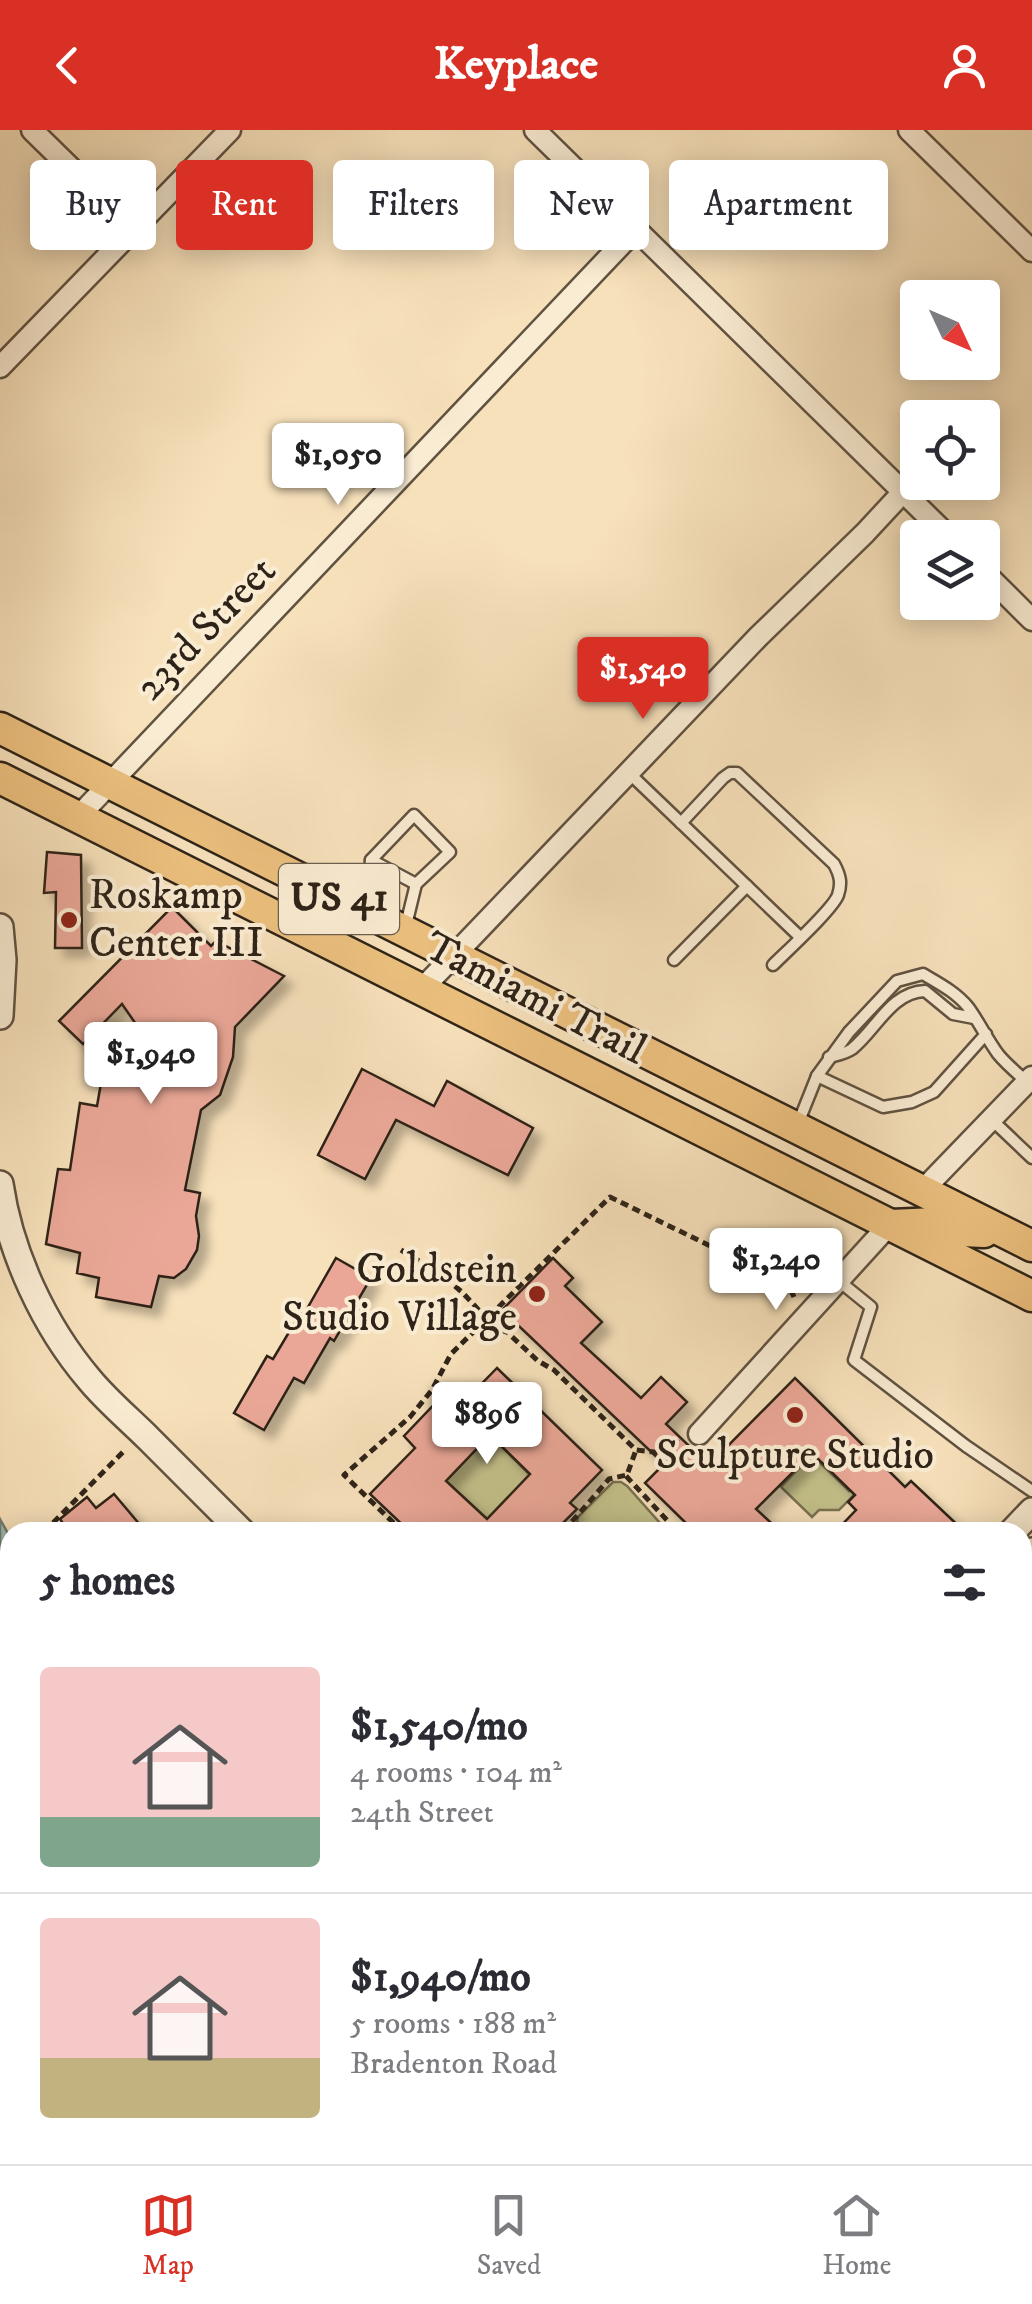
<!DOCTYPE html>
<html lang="en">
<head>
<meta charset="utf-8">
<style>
  body { margin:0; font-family:"IM FELL DW Pica",serif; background:#f7f7f7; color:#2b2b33; height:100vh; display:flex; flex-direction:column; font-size:38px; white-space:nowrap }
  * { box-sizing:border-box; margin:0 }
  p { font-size:32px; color:#7c7c81 }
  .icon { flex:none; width:55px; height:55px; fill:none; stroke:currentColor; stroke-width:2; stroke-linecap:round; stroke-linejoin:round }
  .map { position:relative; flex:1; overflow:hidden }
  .details { position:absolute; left:0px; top:1392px; width:1032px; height:642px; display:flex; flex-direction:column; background:#fff; border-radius:30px 30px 0 0; box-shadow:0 5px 25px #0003 }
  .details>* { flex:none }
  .hud { position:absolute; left:30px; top:30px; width:972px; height:90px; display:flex; gap:20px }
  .needle { width:65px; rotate:134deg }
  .controls { position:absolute; left:900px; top:150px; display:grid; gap:20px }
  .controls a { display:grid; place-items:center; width:100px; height:100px; border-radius:10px; background:#fff; box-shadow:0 5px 25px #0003; font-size:50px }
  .price { position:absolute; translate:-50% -85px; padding:0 22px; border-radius:10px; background:#fff; color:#222; font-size:32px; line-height:65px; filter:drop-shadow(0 2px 5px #0008) }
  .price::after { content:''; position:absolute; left:50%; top:60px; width:30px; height:22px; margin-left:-15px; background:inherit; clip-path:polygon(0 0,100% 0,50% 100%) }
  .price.selected { background:#d93025; color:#fff }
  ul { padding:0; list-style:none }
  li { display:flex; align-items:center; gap:30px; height:250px; padding:0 40px }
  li+li { border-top:2px solid #e1e1e2 }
  li span { display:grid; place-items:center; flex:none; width:280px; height:200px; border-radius:10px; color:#555 }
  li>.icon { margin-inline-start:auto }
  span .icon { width:120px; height:120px; fill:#fffc; stroke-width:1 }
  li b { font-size:42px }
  h2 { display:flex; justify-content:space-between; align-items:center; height:120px; padding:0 40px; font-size:42px }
  .pill { padding:0 35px; border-radius:10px; background:#fff; box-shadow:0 5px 25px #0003; font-size:35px; line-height:90px }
  .pill.selected { background:#d93025; color:#fff }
  header { display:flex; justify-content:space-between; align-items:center; height:130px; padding:0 40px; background:#d93025; color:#fff; font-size:45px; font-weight:800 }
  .menu { display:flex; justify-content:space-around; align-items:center; height:140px; border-top:2px solid #e1e1e2; background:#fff; font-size:28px; color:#7c7c81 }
  .menu a { display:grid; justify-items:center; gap:5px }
  .menu .selected { color:#d93025 }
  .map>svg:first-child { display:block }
  .green { fill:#c4c18b; stroke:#797252; stroke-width:2.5 }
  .water { fill:#9dbdb1; stroke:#717f74; stroke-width:2.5 }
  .building { fill:#eaa797; stroke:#2e2318; stroke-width:2.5; fill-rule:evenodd; filter:url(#shadow) }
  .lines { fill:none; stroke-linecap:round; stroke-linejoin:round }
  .service-casing { stroke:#605241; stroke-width:15 }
  .minor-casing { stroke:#605241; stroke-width:25 }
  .tertiary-casing { stroke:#605241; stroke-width:30 }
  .primary-casing { stroke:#2e2318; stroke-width:35 }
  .path { stroke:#2e2318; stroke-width:5; stroke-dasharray:8 5; stroke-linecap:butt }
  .service { stroke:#faecd3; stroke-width:10 }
  .minor { stroke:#faecd3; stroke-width:20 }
  .tertiary { stroke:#faecd3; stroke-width:25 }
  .primary { stroke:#ecc07e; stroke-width:30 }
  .poi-dot { fill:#8f2418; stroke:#faecd3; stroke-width:4 }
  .labels { text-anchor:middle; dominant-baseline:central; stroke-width:8; stroke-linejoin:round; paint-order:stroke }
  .shield { fill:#faecd3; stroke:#6b5f50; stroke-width:2.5 }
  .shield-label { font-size:40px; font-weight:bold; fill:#2e2318 }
  .street-label { font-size:42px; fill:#2e2318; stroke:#faecd3 }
  .poi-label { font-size:42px; fill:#2e2318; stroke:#faecd3; text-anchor:start }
</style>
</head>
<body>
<header><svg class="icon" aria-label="back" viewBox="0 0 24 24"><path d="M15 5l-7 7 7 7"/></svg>Keyplace<svg class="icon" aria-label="person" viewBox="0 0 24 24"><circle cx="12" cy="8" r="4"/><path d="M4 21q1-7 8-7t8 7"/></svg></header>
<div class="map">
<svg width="1032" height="2034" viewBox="0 0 1032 2034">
  <defs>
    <filter id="shadow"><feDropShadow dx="9" dy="9" stdDeviation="5" flood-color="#0004"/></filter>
  </defs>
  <rect width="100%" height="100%" fill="#f7e1bb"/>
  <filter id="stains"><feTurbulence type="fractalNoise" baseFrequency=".002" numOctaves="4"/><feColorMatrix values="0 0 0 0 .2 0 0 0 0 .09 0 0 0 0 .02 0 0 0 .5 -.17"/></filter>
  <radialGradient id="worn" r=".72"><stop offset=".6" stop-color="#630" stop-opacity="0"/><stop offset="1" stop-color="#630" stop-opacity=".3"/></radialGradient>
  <g class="green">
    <path d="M 490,1305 L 530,1345 L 487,1389 L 446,1351 Z"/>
    <path d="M 812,1325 L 849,1361 L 871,1340 L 864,1355 L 839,1380 L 819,1380 L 812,1387 L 781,1357 Z"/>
    <path d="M 613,1352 L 621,1352 L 627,1356 L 668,1402 L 584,1402 L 577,1391 L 578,1387 Z"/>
    <path d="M 10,1884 L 10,2025 L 213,2025 L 218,2034 L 0,2034 L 0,1895 Z"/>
  </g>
  <path class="water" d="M 0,1389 L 10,1407 L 10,1528 L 0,1516 Z"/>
  <g class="building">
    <path d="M 47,722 L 81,725 L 82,818 L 55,818 L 56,762 L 44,763 Z"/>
    <path d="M 172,777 L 211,816 L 216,811 L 284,846 L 235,897 L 233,927 L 220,965 L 201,980 L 185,1060 L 200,1063 L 196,1086 L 199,1106 L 197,1120 L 186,1139 L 174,1148 L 159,1146 L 151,1177 L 96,1167 L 99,1148 L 77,1143 L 80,1123 L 46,1114 L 58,1039 L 70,1040 L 80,973 L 97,976 L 101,953 L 110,954 L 110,949 L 130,952 L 140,900 L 122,874 L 83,914 L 59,891 Z"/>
    <path d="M 362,939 L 434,976 L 447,951 L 533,998 L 508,1045 L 396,990 L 365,1049 L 318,1025 Z"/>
    <path d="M 336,1128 L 371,1148 L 334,1211 L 330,1208 L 304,1253 L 294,1248 L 264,1300 L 234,1283 L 267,1226 L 273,1229 L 301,1182 L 304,1184 Z"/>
    <path d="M 553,1128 L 573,1148 L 565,1156 L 602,1192 L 581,1213 L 641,1268 L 661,1247 L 687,1272 L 666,1294 L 709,1335 L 795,1248 L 905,1357 L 911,1351 L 965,1402 L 835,1402 L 856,1380 L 848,1372 L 855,1365 L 812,1323 L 756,1379 L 781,1402 L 695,1402 L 645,1353 L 664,1334 L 502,1180 Z"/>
    <path d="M 497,1238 L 602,1340 L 570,1373 L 577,1379 L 554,1402 L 410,1402 L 370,1364 L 415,1318 L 404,1306 L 445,1263 L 459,1277 ZM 490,1305 L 530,1344 L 487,1389 L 446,1351 Z"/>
    <path d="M 114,1364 L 146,1402 L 69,1402 L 60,1389 L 87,1367 L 96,1378 Z"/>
  </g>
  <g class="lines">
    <defs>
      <g id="service">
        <path d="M 629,643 L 800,807"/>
        <path d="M 681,693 L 723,648 L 730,643 L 737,643 L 834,734 C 840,745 842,753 838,765 C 833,779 786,822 773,835"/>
        <path d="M 371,730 L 416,754"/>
        <path d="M 367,776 L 371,730 L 414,685 L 450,722 L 416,754 L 406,795"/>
        <path d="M 674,830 L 747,756"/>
        <path d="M 986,904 L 934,962 L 912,972 L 883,977 L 817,946 L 849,902 L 897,851 L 923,844 C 938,853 956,862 968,877 C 979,892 987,909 998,924 C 1006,934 1017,943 1027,952"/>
        <path d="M 829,927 C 837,925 845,924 852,919 C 876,900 891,862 925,861 L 953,884 L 974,888"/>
        <path d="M 991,989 L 1032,1028"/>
        <path d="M 797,996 L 817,946"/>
        <path d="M 839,1151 L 871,1177 L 854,1230 L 966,1316 L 1032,1361"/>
        <path d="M 601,2034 L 610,2025"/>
      </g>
      <g id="minor">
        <path d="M 32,0 L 133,99"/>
        <path d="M 535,0 L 950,408"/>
        <path d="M 909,0 L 1032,121"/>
        <path d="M 0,237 L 230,0"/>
        <path d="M 982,440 L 1032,490"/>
        <path d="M 77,688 L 635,100"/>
        <path d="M 421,860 L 759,506 L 865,403 L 904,361"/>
        <path d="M 922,1061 L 1032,947"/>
        <path d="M 699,1304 L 889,1095"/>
        <path d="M 0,1815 L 10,1830"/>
        <path d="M 0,1862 L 10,1851"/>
      </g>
      <g id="tertiary">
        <path d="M 0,797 L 3,830 L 0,886"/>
        <path d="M 0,1054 C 10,1123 44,1196 89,1249 C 107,1271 129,1289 149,1309 C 180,1340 211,1371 242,1402"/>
        <path d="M 1012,1402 L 1032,1381"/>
        <path d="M 1022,1431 L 1032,1421"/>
        <path d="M 860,2025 L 869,2034"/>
        <path d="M 898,2025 L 908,2034"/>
        <path d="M 379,2034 L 388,2025"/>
        <path d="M 422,2034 L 431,2025"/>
      </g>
      <g id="primary">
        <path d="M 0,598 L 1032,1116"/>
        <path d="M 0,648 L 1032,1166"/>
        <path d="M 891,1095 L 936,1093 L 963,1101 L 984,1102"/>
      </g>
    </defs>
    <use href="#service" class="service-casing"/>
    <use href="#minor" class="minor-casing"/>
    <use href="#tertiary" class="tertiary-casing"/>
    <use href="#primary" class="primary-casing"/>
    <g class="path">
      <path d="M 401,1120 L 442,1145 L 463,1163 L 496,1199 L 507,1202 L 538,1231 L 554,1240 L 636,1320 L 663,1323 L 678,1309"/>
      <path d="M 626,1346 L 678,1402"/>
      <path d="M 44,1402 L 126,1319"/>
      <path d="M 403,1402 L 344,1345 L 410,1287 L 432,1260 L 451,1224 L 610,1067 L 788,1154 L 794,1167"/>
      <path d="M 576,1402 L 570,1394 L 609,1349 L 627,1345 L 636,1320"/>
      <path d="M 1022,1737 L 1032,1727"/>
      <path d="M 1022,1821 L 1026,1825 L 1022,1829"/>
      <path d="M 1022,1837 L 1032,1848"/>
      <path d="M 1022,1870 L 1032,1860"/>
      <path d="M 1022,1919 L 1032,1929"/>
      <path d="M 167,2025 L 173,2034"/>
      <path d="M 129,2034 L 137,2025"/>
    </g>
    <use href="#service" class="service"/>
    <use href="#minor" class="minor"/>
    <use href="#tertiary" class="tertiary"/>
    <use href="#primary" class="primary"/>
  </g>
  <g class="poi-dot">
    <circle cx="69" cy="790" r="10"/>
    <circle cx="537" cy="1164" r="10"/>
    <circle cx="795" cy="1285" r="10"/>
  </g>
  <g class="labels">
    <rect class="shield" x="279" y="734" width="120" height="70" rx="8"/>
    <g class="shield-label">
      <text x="339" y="769">US 41</text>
    </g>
    <g class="street-label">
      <text transform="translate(206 499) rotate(-46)">23rd Street</text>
      <text transform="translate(535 869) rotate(27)">Tamiami Trail</text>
    </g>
    <g class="poi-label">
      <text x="89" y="766">Roskamp<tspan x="89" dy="48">Center III</tspan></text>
      <text x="517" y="1140" text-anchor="end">Goldstein<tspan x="517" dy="48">Studio Village</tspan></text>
      <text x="795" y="1326" text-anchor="middle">Sculpture Studio</text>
    </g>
  </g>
  <rect width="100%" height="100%" filter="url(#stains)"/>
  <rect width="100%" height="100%" fill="url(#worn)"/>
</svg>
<div class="controls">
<a><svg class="needle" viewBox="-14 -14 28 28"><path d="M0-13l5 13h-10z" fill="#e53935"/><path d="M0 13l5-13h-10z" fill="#7c7c81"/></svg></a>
<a><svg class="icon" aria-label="locate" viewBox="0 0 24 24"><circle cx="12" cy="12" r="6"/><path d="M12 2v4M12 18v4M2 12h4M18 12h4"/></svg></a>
<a><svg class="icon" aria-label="layers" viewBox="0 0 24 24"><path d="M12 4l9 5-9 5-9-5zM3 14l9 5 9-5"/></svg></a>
</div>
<b class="price" style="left:338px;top:378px">$1,050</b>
<b class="price selected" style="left:643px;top:592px">$1,540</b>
<b class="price" style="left:151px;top:977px">$1,940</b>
<b class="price" style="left:776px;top:1183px">$1,240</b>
<b class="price" style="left:487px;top:1337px">$896</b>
<div class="hud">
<a class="pill">Buy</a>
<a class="pill selected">Rent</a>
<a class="pill">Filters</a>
<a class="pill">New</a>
<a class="pill">Apartment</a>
</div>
<section class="details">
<h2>5 homes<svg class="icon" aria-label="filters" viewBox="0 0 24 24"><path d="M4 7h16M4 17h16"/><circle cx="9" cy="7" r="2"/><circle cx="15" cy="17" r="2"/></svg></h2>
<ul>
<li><span style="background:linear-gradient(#f6c9c9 75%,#7fa58c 0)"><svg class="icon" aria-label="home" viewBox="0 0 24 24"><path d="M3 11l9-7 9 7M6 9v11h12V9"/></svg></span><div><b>$1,540/mo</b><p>4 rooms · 104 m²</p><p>24th Street</p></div></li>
<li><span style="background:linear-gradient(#f6c9c9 70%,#c2b280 0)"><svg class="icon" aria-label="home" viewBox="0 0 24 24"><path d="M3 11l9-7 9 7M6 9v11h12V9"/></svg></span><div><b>$1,940/mo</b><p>5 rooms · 188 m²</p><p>Bradenton Road</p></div></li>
</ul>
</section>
</div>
<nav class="menu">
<a class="selected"><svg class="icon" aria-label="map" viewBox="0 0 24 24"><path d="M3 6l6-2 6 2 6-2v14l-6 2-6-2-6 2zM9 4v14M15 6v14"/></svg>Map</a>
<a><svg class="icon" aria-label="saved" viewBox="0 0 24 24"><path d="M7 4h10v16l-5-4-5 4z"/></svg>Saved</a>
<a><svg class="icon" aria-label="home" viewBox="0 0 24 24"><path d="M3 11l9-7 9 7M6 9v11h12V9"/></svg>Home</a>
</nav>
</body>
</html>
